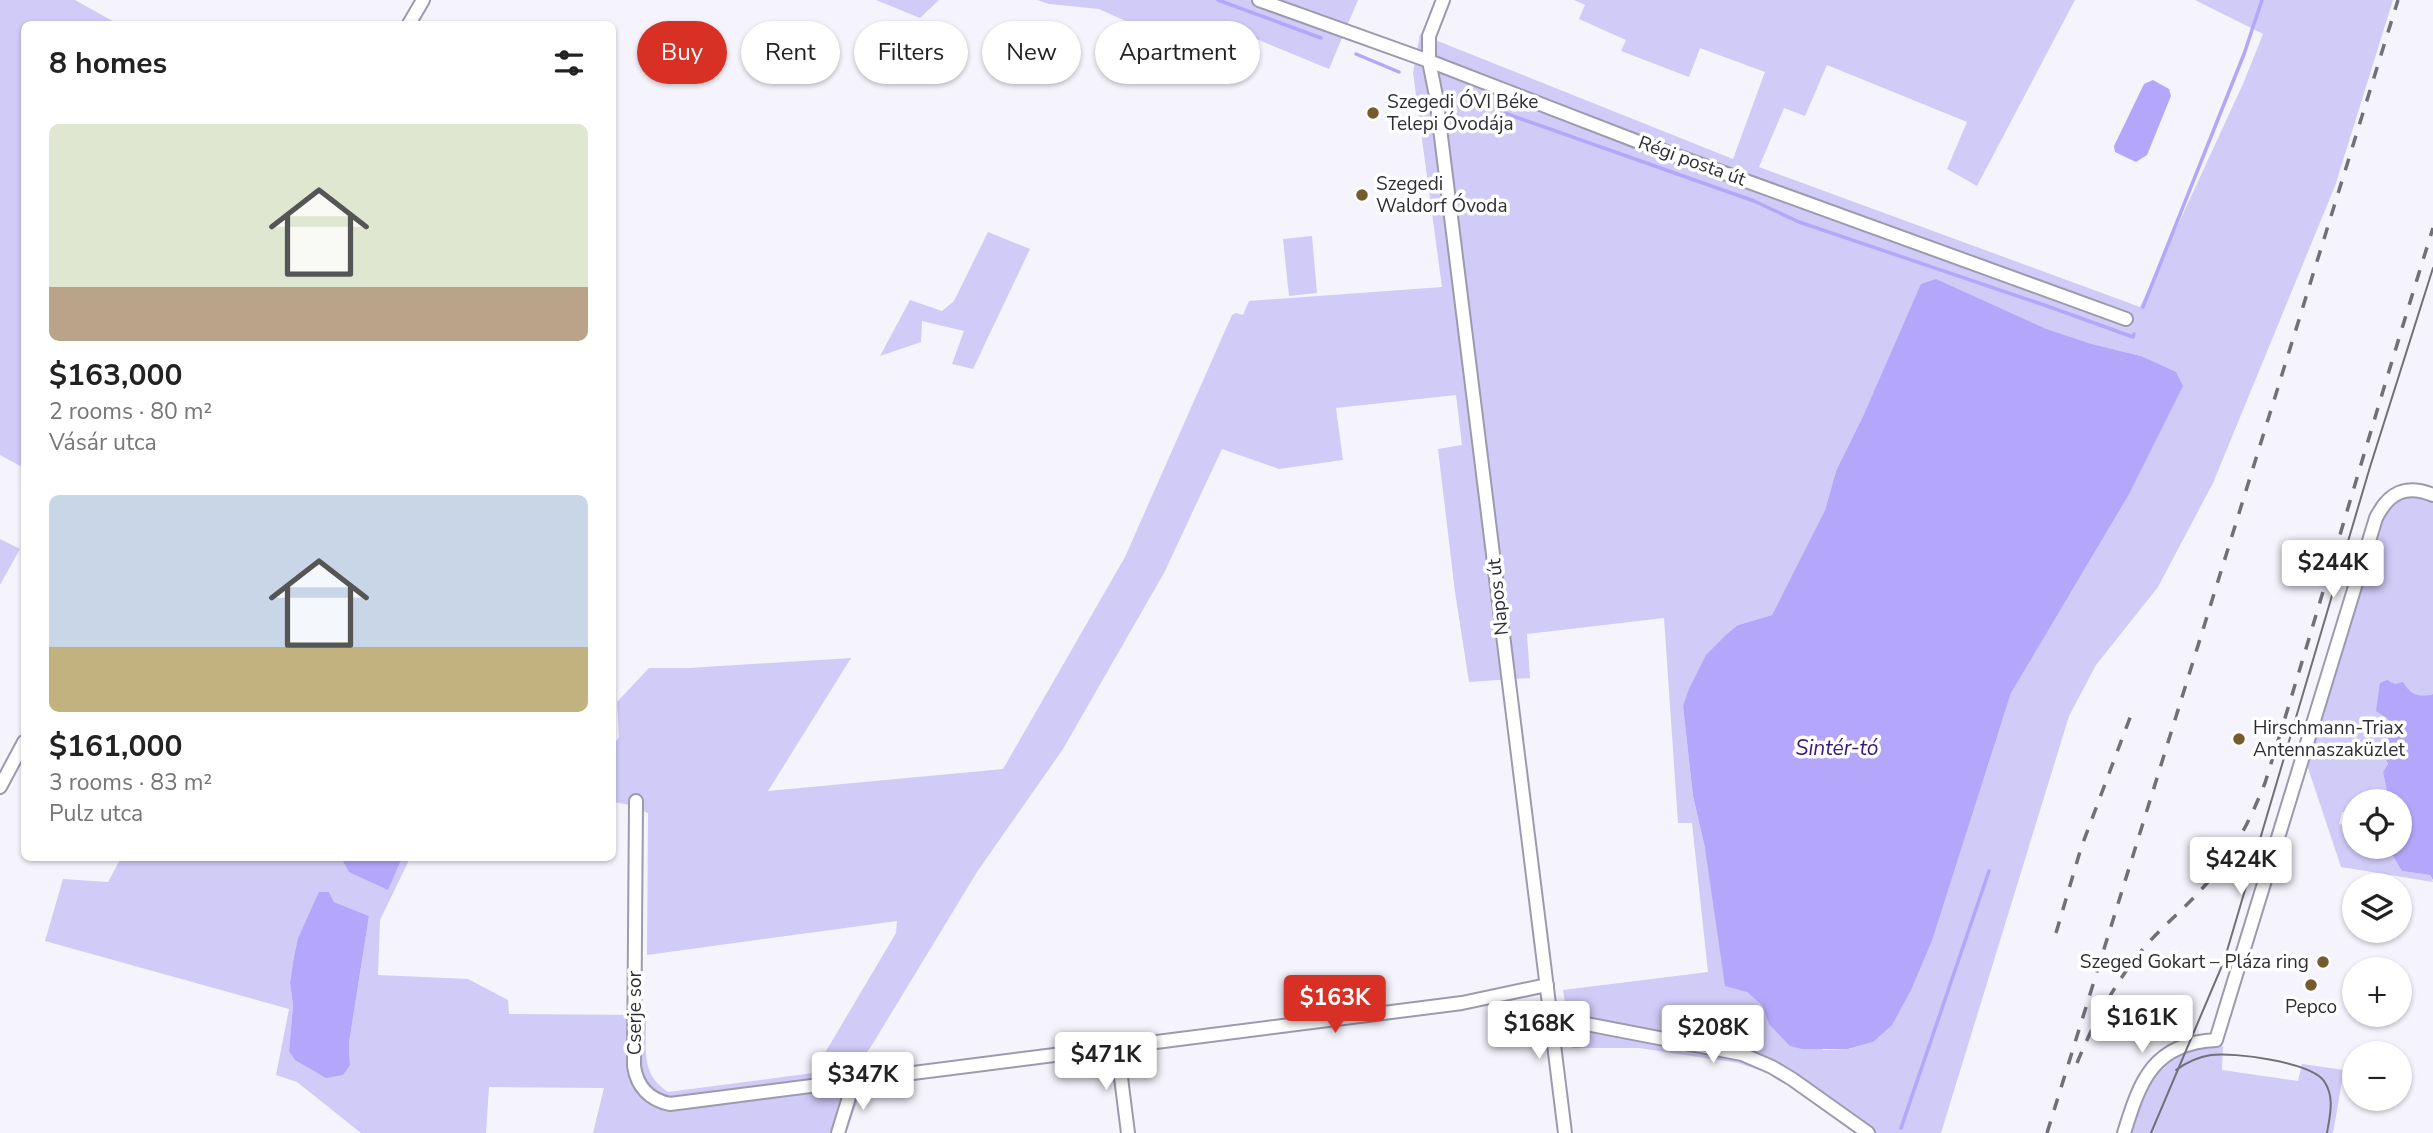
<!DOCTYPE html>
<html lang="en">
<head>
<meta charset="utf-8">
<style>
  body { margin:0; font-family:"Nunito Sans",sans-serif; background:#f2f2f2; color:#222; height:100vh; display:flex; flex-direction:column; font-size:26px; white-space:nowrap }
  * { box-sizing:border-box; margin:0 }
  p { font-size:23px; color:#767676 }
  .icon { flex:none; width:38px; height:38px; fill:none; stroke:currentColor; stroke-width:2; stroke-linecap:round; stroke-linejoin:round }
  .map { position:relative; flex:1; overflow:hidden }
  .sheet { position:absolute; left:21px; top:21px; width:595px; height:840px; display:flex; flex-direction:column; background:#fff; border-radius:10px; box-shadow:0 2px 5px #0004 }
  .sheet>* { flex:none }
  .guide { position:absolute; left:637px; top:21px; width:665px; height:63px; display:flex; gap:14px }
  .fabs { position:absolute; left:2342px; top:789px; display:grid; gap:14px }
  .fabs a { display:grid; place-items:center; width:70px; height:70px; border-radius:50%; background:#fff; box-shadow:0 2px 5px #0004; font-size:35px }
  .price { position:absolute; translate:-50% -60px; padding:0 16px; border-radius:7px; background:#fff; color:#222; font-size:23px; line-height:46px; filter:drop-shadow(0 2px 4px #0008) }
  .price::after { content:''; position:absolute; left:50%; top:42px; width:21px; height:16px; margin-left:-10px; background:inherit; clip-path:polygon(0 0,100% 0,50% 100%) }
  .price.on { background:#d93025; color:#fff }
  ul { padding:0; list-style:none }
  li { display:grid; align-content:center; gap:14px; height:371px; padding:0 28px }
  li span { display:grid; place-items:center; height:217px; border-radius:10px; color:#555 }
  li>.icon { margin-inline-start:auto }
  span .icon { width:126px; height:126px; fill:#fffc; stroke-width:1 }
  li b { font-size:30px }
  h2 { display:flex; justify-content:space-between; align-items:center; height:84px; padding:0 28px; font-size:30px }
  .pill { padding:0 24px; border-radius:32px; background:#fff; box-shadow:0 2px 5px #0004; font-size:24px; line-height:63px }
  .pill.on { background:#d93025; color:#fff }
  .map>svg:first-child { display:block }
  .green { fill:#d0cbf7; fill-rule:evenodd }
  .water { fill:#b4a7fb }
  .lines { fill:none; stroke-linecap:round; stroke-linejoin:round }
  .stream { stroke:#b4a7fb; stroke-width:3.5 }
  .minor-casing { stroke:#9c9aae; stroke-width:16 }
  .minor { stroke:#fff; stroke-width:12 }
  .tram { stroke:#717079; stroke-width:2 }
  .rail { stroke:#717079; stroke-width:3.5; stroke-dasharray:12 12; stroke-linecap:butt }
  .poi-dot { fill:#765c2d; stroke:#fff; stroke-width:2.5 }
  .labels { text-anchor:middle; dominant-baseline:central; stroke-width:7; stroke-linejoin:round; paint-order:stroke }
  .poi-label { font-size:19px; fill:#2e2d35; stroke:#fff; text-anchor:start }
  .street-label { font-size:19px; fill:#2e2d35; stroke:#fff }
  .water-label { font-size:21px; font-style:italic; fill:#371878; stroke:#fff }
</style>
</head>
<body>
<div class="map">
<svg width="2433" height="1133" viewBox="0 0 2433 1133">
  <rect width="100%" height="100%" fill="#f5f4fd"/>
  <g class="green">
    <path d="M 0,0 L 75,0 L 118,24 L 24,24 L 24,468 L 0,455 Z"/>
    <path d="M 876,0 L 939,0 L 920,18 Z"/>
    <path d="M 1037,0 L 1358,0 L 1329,69 L 1239,32 L 1225,66 L 1099,9 L 1049,4 Z"/>
    <path d="M 1574,0 L 2075,0 L 1977,186 L 1947,169 L 1967,122 L 1827,65 L 1805,116 L 1784,108 L 1759,167 L 2140,307 L 2243,84 L 2263,34 L 2195,0 L 2393,0 L 2335,186 L 2213,483 L 2158,587 L 2096,665 L 2069,716 L 1941,1133 L 1863,1133 L 1781,1077 L 1738,1063 L 1639,1048 L 1572,1048 L 1563,990 L 1708,972 L 1692,823 L 1678,823 L 1664,618 L 1527,634 L 1530,678 L 1469,682 L 1455,592 L 1438,449 L 1462,445 L 1456,395 L 1336,408 L 1343,460 L 1279,469 L 1222,449 L 1164,573 L 1063,749 L 977,872 L 872,1045 L 856,1067 L 862,1089 L 846,1133 L 593,1133 L 604,1088 L 489,1087 L 486,1133 L 361,1133 L 297,1082 L 276,1075 L 289,1009 L 45,941 L 63,879 L 108,882 L 121,858 L 345,858 L 344,861 L 388,889 L 402,858 L 410,858 L 380,920 L 378,975 L 468,979 L 508,1000 L 509,1014 L 646,1015 C 647,1047 639,1073 668,1092 L 813,1073 L 896,933 L 897,921 L 647,955 L 648,813 L 625,804 L 613,802 L 613,746 L 619,737 L 617,702 L 649,668 L 689,668 L 851,658 L 768,791 L 1003,769 L 1125,557 L 1232,315 L 1236,313 L 1243,315 L 1249,301 L 1442,287 L 1413,73 L 1420,34 L 1733,159 L 1765,72 L 1700,48 L 1689,77 L 1621,51 L 1626,40 L 1579,19 L 1585,5 ZM 2044,328 L 2092,344 L 2141,356 L 2038,646 L 2011,693 L 1933,938 L 1873,1042 L 1849,1049 L 1823,1050 L 1747,992 L 1705,848 L 1693,796 L 1683,706 L 1738,625 L 1772,615 L 1825,510 L 1836,471 L 1865,412 ZM 320,892 L 329,892 L 334,902 L 369,916 L 349,1043 L 350,1065 L 289,1051 L 293,1006 L 290,983 L 294,956 L 298,938 Z"/>
    <path d="M 988,232 L 1030,249 L 973,369 L 952,364 L 964,331 L 922,321 L 921,342 L 880,356 L 910,300 L 942,311 L 954,301 Z"/>
    <path d="M 1312,236 L 1317,293 L 1289,296 L 1283,239 Z"/>
    <path d="M 2433,495 L 2433,694 L 2420,697 L 2409,692 L 2387,718 L 2392,729 L 2381,752 L 2388,765 L 2383,772 L 2387,792 L 2383,799 L 2354,802 L 2354,814 L 2342,812 L 2339,824 L 2354,827 L 2354,847 L 2389,847 L 2402,871 L 2430,875 L 2433,882 L 2341,867 L 2307,765 L 2376,518 L 2394,496 Z"/>
    <path d="M 0,539 L 20,549 L 0,585 Z"/>
    <path d="M 2223,1046 L 2222,1070 L 2298,1081 L 2302,1064 L 2344,1070 L 2333,1133 L 2130,1133 C 2145,1081 2164,1047 2223,1046 Z"/>
  </g>
  <g class="water">
    <path d="M 2153,80 L 2169,89 L 2171,96 L 2147,155 L 2136,162 L 2115,152 L 2114,146 L 2144,84 Z"/>
    <path d="M 1936,279 L 2044,328 L 2092,344 L 2141,356 L 2176,372 L 2183,386 L 2129,494 L 2011,693 L 1933,938 L 1911,990 L 1892,1025 L 1873,1042 L 1848,1049 L 1802,1049 L 1790,1046 L 1769,1024 L 1762,1005 L 1747,992 L 1725,986 L 1705,848 L 1693,796 L 1683,706 L 1689,689 L 1706,655 L 1726,635 L 1738,625 L 1772,615 L 1825,510 L 1836,471 L 1865,412 L 1921,284 Z"/>
    <path d="M 2387,680 L 2395,684 L 2403,682 C 2411,695 2418,698 2433,694 L 2433,880 L 2430,875 L 2402,871 L 2389,849 L 2389,847 L 2399,847 L 2399,802 L 2371,801 L 2371,799 L 2383,799 L 2387,792 L 2383,772 L 2388,764 L 2381,752 L 2392,729 L 2387,718 L 2376,711 L 2380,683 Z"/>
    <path d="M 345,858 L 402,858 L 388,890 L 349,872 L 343,861 Z"/>
    <path d="M 319,892 L 329,892 L 334,902 L 369,916 L 349,1043 L 350,1065 L 343,1075 L 326,1078 L 295,1060 L 289,1051 L 293,1006 L 290,983 L 294,956 L 298,938 Z"/>
  </g>
  <g class="lines">
    <g class="stream">
      <path d="M 1218,0 L 1321,38"/>
      <path d="M 1356,54 L 1399,72"/>
      <path d="M 1496,110 L 1754,201 L 1799,222 L 2047,306 L 2133,337 L 2134,334"/>
      <path d="M 2143,307 L 2244,54 L 2262,0"/>
      <path d="M 1901,1128 L 1989,871"/>
    </g>
    <defs>
      <g id="minor">
        <path d="M 1259,0 L 1429,61 L 1636,141 L 2126,319"/>
        <path d="M 1443,0 L 1429,36 L 1429,61 L 1436,96 L 1565,1133"/>
        <path d="M 409,24 L 423,0"/>
        <path d="M 0,787 L 24,742"/>
        <path d="M 636,801 L 634,1066 C 637,1087 650,1100 670,1104 L 1462,1003 L 1547,985"/>
        <path d="M 1550,1017 L 1742,1054 L 1772,1067 L 1792,1079 L 1868,1133"/>
        <path d="M 1117,1046 L 1128,1133"/>
        <path d="M 838,1133 L 854,1081"/>
        <path d="M 2124,1133 C 2140,1081 2153,1043 2216,1040 L 2376,518 C 2389,492 2406,484 2433,495"/>
      </g>
    </defs>
    <use href="#minor" class="minor-casing"/>
    <use href="#minor" class="minor"/>
    <g class="tram">
      <path d="M 2176,1070 C 2187,1062 2198,1057 2211,1055 C 2234,1052 2310,1062 2324,1081 C 2335,1097 2330,1115 2327,1133"/>
      <path d="M 2151,1133 L 2224,961 L 2370,467 L 2433,268"/>
    </g>
    <g class="rail">
      <path d="M 2056,933 L 2081,848 L 2131,715"/>
      <path d="M 2077,1063 C 2093,1024 2112,988 2138,955 C 2160,927 2190,905 2212,877 C 2236,849 2251,818 2265,783 C 2322,599 2375,413 2433,228"/>
      <path d="M 2047,1133 L 2398,0"/>
    </g>
  </g>
  <g class="poi-dot">
    <circle cx="1373" cy="113" r="7"/>
    <circle cx="1362" cy="195" r="7"/>
    <circle cx="2239" cy="739" r="7"/>
    <circle cx="2323" cy="962" r="7"/>
    <circle cx="2311" cy="985" r="7"/>
  </g>
  <g class="labels">
    <g class="poi-label">
      <text x="1387" y="102">Szegedi ÓVI Béke<tspan x="1387" dy="22">Telepi Óvodája</tspan></text>
      <text x="1376" y="184">Szegedi<tspan x="1376" dy="22">Waldorf Óvoda</tspan></text>
      <text x="2253" y="728">Hirschmann-Triax<tspan x="2253" dy="22">Antennaszaküzlet</tspan></text>
      <text x="2309" y="962" text-anchor="end">Szeged Gokart – Pláza ring</text>
      <text x="2311" y="1007" text-anchor="middle">Pepco</text>
    </g>
    <g class="street-label">
      <text transform="translate(1692 161) rotate(20)">Régi posta út</text>
      <text transform="translate(1498 597) rotate(-96)">Napos út</text>
      <text transform="translate(635 1013) rotate(-90)">Cserje sor</text>
    </g>
    <g class="water-label">
      <text x="1837" y="748">Sintér-tó</text>
    </g>
  </g>
</svg>
<div class="fabs">
<a><svg class="icon" aria-label="locate" viewBox="0 0 24 24"><circle cx="12" cy="12" r="6"/><path d="M12 2v4M12 18v4M2 12h4M18 12h4"/></svg></a>
<a><svg class="icon" aria-label="layers" viewBox="0 0 24 24"><path d="M12 4l9 5-9 5-9-5zM3 14l9 5 9-5"/></svg></a>
<a>+</a>
<a>−</a>
</div>
<b class="price" style="left:2333px;top:600px">$244K</b>
<b class="price" style="left:2241px;top:897px">$424K</b>
<b class="price on" style="left:1335px;top:1035px">$163K</b>
<b class="price" style="left:2142px;top:1055px">$161K</b>
<b class="price" style="left:1539px;top:1061px">$168K</b>
<b class="price" style="left:1713px;top:1065px">$208K</b>
<b class="price" style="left:1106px;top:1092px">$471K</b>
<b class="price" style="left:863px;top:1112px">$347K</b>
<div class="guide">
<a class="pill on">Buy</a>
<a class="pill">Rent</a>
<a class="pill">Filters</a>
<a class="pill">New</a>
<a class="pill">Apartment</a>
</div>
<section class="sheet">
<h2>8 homes<svg class="icon" aria-label="filters" viewBox="0 0 24 24"><path d="M4 7h16M4 17h16"/><circle cx="9" cy="7" r="2"/><circle cx="15" cy="17" r="2"/></svg></h2>
<ul>
<li><span style="background:linear-gradient(#dfe7d0 75%,#b9a48a 0)"><svg class="icon" aria-label="home" viewBox="0 0 24 24"><path d="M3 11l9-7 9 7M6 9v11h12V9"/></svg></span><div><b>$163,000</b><p>2 rooms · 80 m²</p><p>Vásár utca</p></div></li>
<li><span style="background:linear-gradient(#c9d6e8 70%,#c2b280 0)"><svg class="icon" aria-label="home" viewBox="0 0 24 24"><path d="M3 11l9-7 9 7M6 9v11h12V9"/></svg></span><div><b>$161,000</b><p>3 rooms · 83 m²</p><p>Pulz utca</p></div></li>
</ul>
</section>
</div>
</body>
</html>
